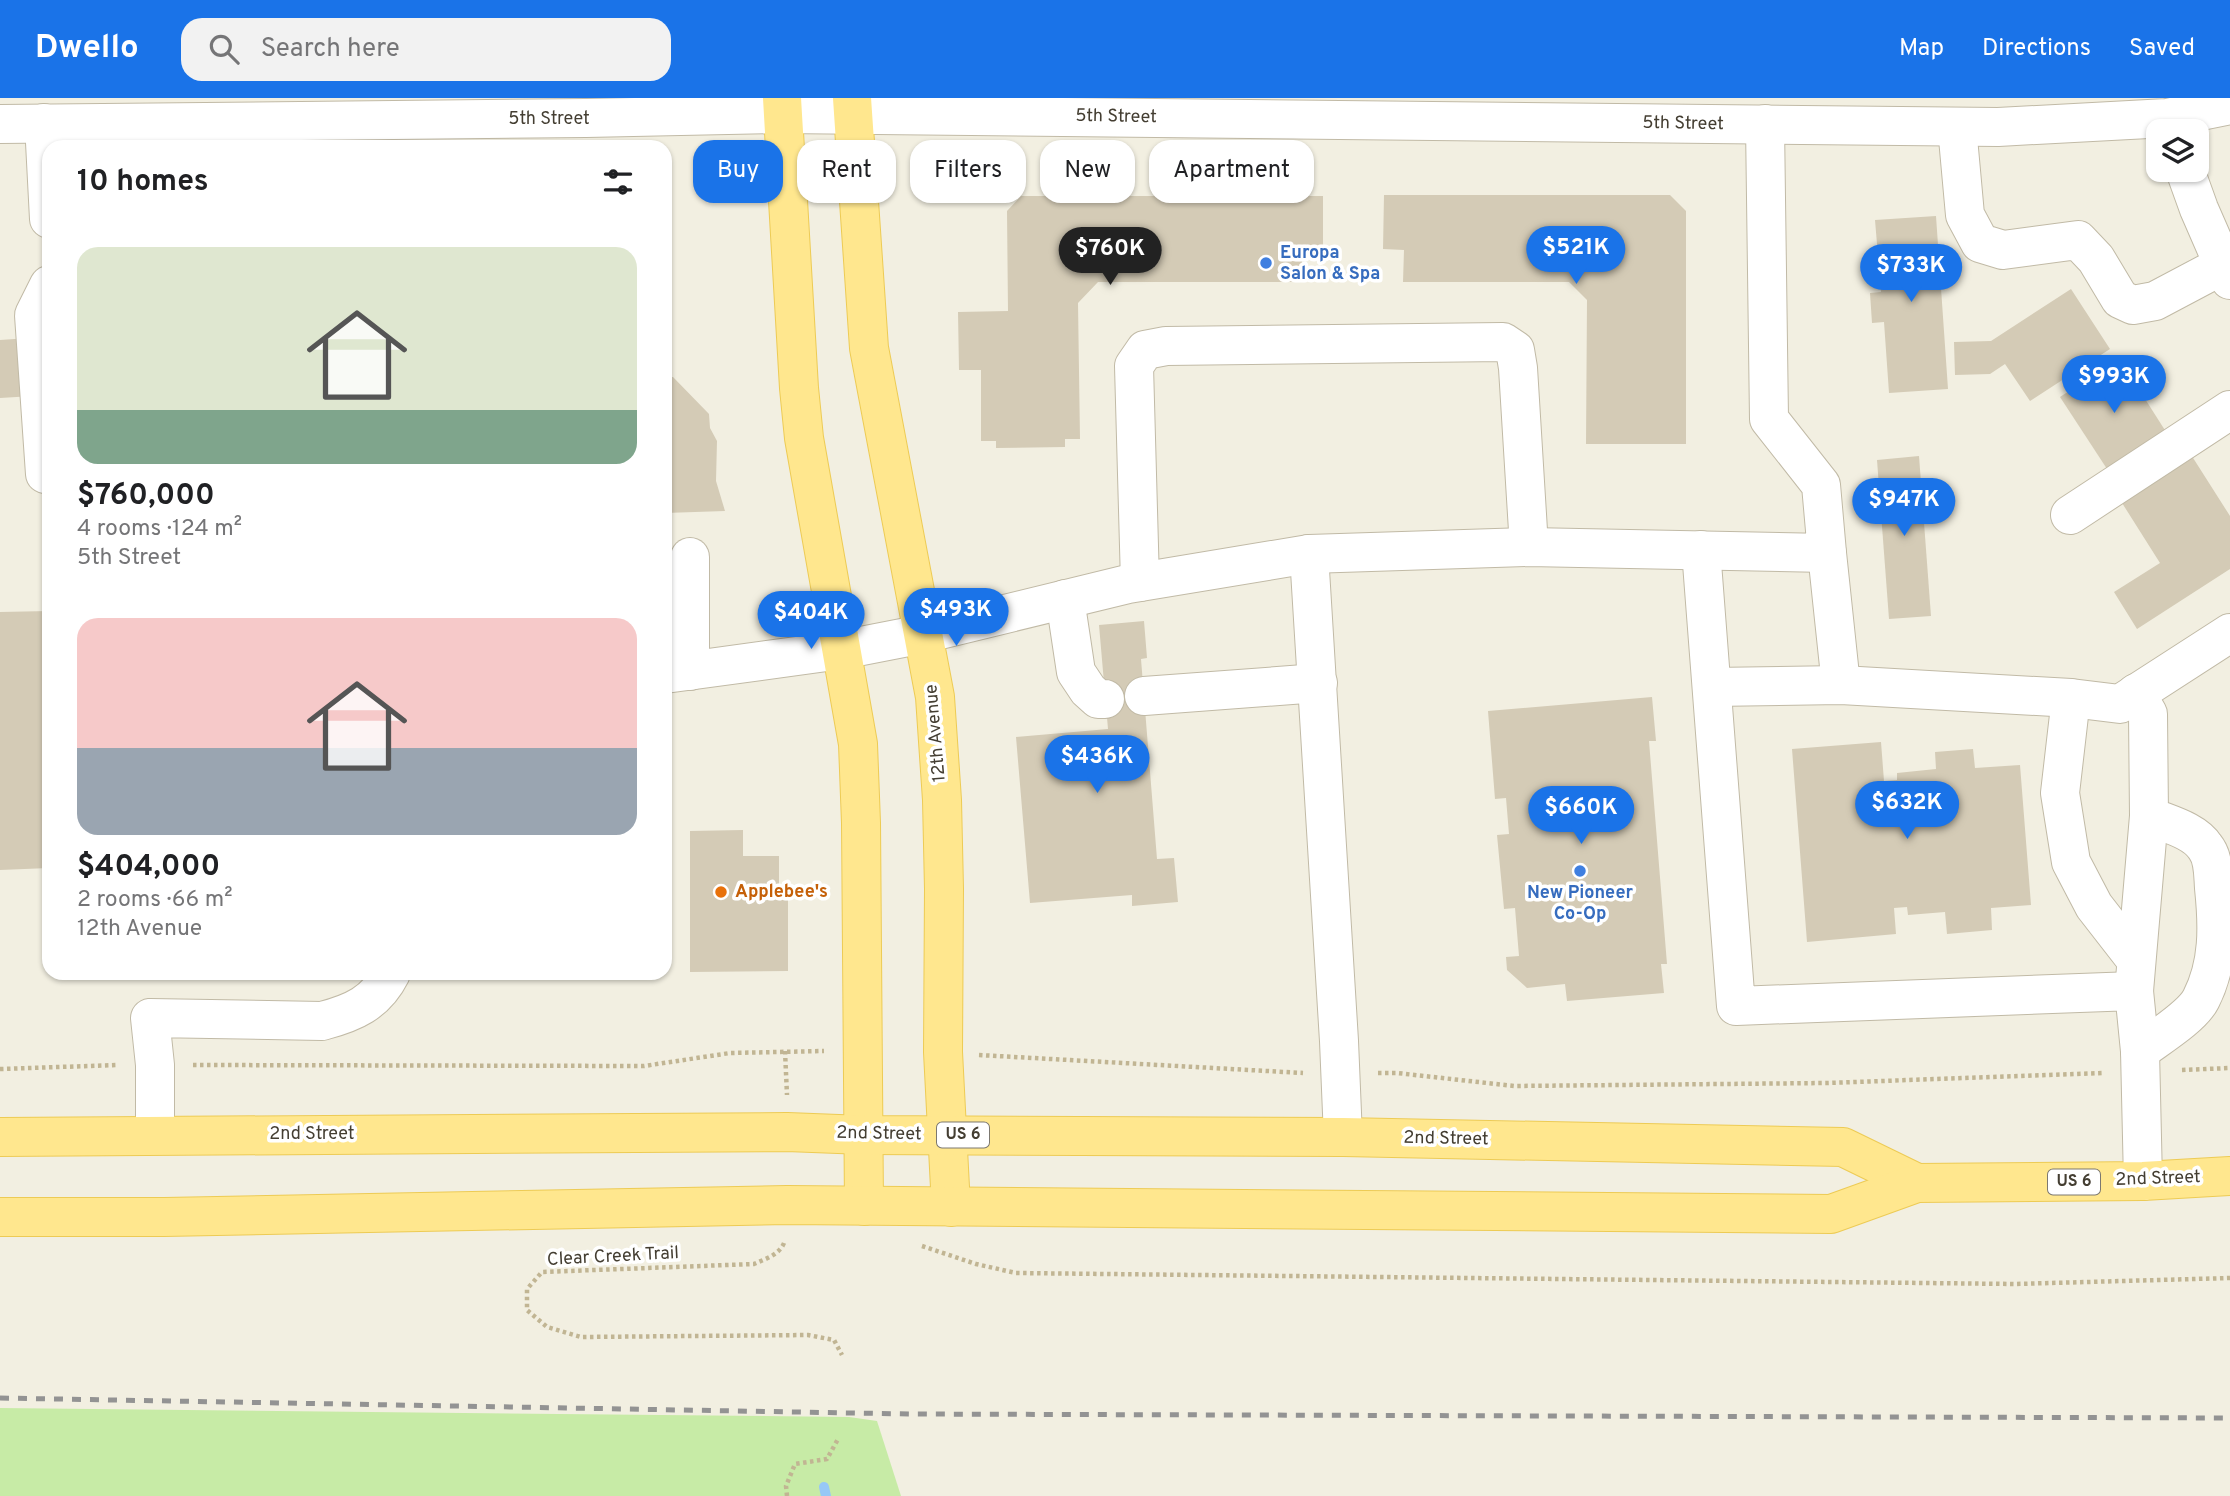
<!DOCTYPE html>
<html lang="en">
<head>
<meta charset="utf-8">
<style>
  body { margin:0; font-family:Overpass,sans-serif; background:#f2f2f2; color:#202124; height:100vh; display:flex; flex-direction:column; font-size:26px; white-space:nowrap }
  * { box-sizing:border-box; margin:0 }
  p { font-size:23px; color:#757577 }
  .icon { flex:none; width:38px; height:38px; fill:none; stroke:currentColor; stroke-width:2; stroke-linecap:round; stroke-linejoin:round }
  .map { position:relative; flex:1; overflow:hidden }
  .sheet { position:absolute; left:42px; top:42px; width:630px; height:840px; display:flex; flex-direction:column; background:#fff; border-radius:21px; box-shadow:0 2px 5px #0004 }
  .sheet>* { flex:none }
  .hud { position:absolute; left:693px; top:42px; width:665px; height:63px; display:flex; gap:14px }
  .fabs { position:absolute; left:2146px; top:21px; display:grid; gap:14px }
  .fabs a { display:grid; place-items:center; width:63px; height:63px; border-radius:14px; background:#fff; box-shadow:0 2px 5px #0004; font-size:35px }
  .price { position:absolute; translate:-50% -60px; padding:0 16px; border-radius:24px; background:#1a73e8; color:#fff; font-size:23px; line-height:46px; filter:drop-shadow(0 2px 4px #0008) }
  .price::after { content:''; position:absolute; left:50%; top:42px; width:21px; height:16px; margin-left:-10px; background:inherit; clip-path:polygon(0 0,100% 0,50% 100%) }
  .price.selected { background:#222; color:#fff }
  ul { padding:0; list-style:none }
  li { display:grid; align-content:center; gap:14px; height:371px; padding:0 35px }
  li span { display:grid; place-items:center; height:217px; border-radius:21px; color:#555 }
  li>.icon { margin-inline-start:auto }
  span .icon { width:126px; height:126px; fill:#fffc; stroke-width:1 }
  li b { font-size:30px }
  h2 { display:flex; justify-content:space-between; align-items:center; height:84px; padding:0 35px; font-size:30px }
  .chip { padding:0 24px; border-radius:21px; background:#fff; box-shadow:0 2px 5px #0004; font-size:24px; line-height:63px }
  .chip.selected { background:#1a73e8; color:#fff }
  header { display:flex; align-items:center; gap:42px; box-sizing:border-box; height:98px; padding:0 35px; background:#1a73e8; color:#fff }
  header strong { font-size:33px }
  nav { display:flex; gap:38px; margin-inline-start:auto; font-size:24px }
  .search { width:490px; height:63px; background:#f2f2f2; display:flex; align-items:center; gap:18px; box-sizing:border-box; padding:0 24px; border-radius:21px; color:#757577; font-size:26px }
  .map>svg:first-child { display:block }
  .green { fill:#c7eba6 }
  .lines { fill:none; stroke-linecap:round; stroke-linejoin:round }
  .stream { stroke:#97c8f6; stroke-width:10 }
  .building { fill:#d4cbb6 }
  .minor-casing { stroke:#c1baa6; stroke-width:40 }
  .major-casing { stroke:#edcb55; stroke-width:40 }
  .path { stroke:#c1b593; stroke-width:4.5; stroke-dasharray:3.5 3.5; stroke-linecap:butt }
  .minor { stroke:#fff; stroke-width:38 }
  .major { stroke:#ffe78e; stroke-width:38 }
  .rail { stroke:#939393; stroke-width:5; stroke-dasharray:9 9; stroke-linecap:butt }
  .shop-dot { fill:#3f7fe0; stroke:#fff; stroke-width:2.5 }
  .food-dot { fill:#e8710a; stroke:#fff; stroke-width:2.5 }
  .labels { text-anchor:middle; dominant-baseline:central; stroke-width:7; stroke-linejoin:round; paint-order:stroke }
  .shield { fill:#fff; stroke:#7c7870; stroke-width:2 }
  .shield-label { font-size:16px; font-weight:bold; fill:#443e32 }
  .street-label { font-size:18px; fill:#443e32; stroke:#fff }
  .shop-label { font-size:18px; font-weight:bold; fill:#366cbe; stroke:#fff; text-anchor:start }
  .food-label { font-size:18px; font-weight:bold; fill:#c56008; stroke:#fff; text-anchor:start }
</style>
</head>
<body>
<header>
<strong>Dwello</strong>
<div class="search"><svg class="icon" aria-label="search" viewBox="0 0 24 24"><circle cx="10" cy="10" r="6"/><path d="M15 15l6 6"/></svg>Search here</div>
<nav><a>Map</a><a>Directions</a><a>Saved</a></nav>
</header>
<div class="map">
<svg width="2230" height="1398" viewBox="0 0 2230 1398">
  <rect width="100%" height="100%" fill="#f2efe1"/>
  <path class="green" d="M 0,1310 L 849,1319 L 877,1323 L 901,1398 L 0,1398 Z"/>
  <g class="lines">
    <path class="stream" d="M 824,1389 L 826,1398"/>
  </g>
  <g class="building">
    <path d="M 1384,97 L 1670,97 L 1686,113 L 1686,346 L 1586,346 L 1587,202 L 1569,184 L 1403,184 L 1404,152 L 1383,151 Z"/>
    <path d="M 1021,98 L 1323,98 L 1323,151 L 1302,151 L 1302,184 L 1098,184 L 1078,205 L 1080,341 L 1065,341 L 1065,349 L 996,350 L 996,343 L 981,343 L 981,272 L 959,272 L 958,214 L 1008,213 L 1007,113 Z"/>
    <path d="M 1936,118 L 1948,291 L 1889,295 L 1884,224 L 1872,225 L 1870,195 L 1881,194 L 1875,122 Z"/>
    <path d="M 2071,191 L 2110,251 L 2030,303 L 2005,266 L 1990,276 L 1955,277 L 1954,244 L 1991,243 Z"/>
    <path d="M 29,240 L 33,298 L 0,300 L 0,242 Z"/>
    <path d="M 2119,260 L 2168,337 L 2109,374 L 2060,299 Z"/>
    <path d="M 665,279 L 673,279 L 709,316 L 710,330 L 717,343 L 716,383 L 725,413 L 665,415 Z"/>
    <path d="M 2188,352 L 2230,418 L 2230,471 L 2137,531 L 2114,494 L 2160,465 L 2117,397 Z"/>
    <path d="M 1919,358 L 1931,518 L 1889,521 L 1877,362 Z"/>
    <path d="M 49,513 L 49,770 L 0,772 L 0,514 Z"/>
    <path d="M 1144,523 L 1147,560 L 1141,561 L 1157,761 L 1174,760 L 1178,804 L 1132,808 L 1132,797 L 1030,805 L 1016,639 L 1108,631 L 1099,527 Z"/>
    <path d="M 1652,599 L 1656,643 L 1649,643 L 1667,866 L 1661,866 L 1664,895 L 1567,903 L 1565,886 L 1527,890 L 1507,872 L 1506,859 L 1519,858 L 1515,810 L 1504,811 L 1497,737 L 1509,736 L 1506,700 L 1495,701 L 1488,613 Z"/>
    <path d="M 1881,644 L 1884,683 L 1897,682 L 1897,675 L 1936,671 L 1935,654 L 1973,651 L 1975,670 L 2020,667 L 2031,807 L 1991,810 L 1992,832 L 1947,836 L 1945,814 L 1908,817 L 1907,809 L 1894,810 L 1896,836 L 1807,844 L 1792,651 Z"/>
    <path d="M 743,732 L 743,758 L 779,758 L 779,786 L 788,786 L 788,873 L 690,874 L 690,733 Z"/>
  </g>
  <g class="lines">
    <defs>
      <g id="minor">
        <path d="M 44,25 L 49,121"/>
        <path d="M 0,26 L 586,20 L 782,16 L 1998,29 L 2167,20 L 2230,7"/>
        <path d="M 1957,29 L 1965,117 L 1980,145 L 2003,152 L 2078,142 L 2096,161 L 2120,201 L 2133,207 L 2155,203 L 2223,167"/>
        <path d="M 2185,72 L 2199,111 L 2230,182"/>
        <path d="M 45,376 L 34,217 L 49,187"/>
        <path d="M 2070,417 L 2230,312"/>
        <path d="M 1701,452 L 1736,908 L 2134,893 L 2140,953 L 2143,1083"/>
        <path d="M 1827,455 L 1841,587"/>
        <path d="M 1309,456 L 1339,943 L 1343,1039"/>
        <path d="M 1140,484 L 1134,268 L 1145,252 L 1166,248 L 1503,244 L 1515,252 L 1518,270 L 1529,449"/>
        <path d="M 1065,501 L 1076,574 L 1088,592 L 1098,601 L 1105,601"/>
        <path d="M 690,573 L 690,459"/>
        <path d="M 665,576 L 841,552 L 923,536 L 1128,486 L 1309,456 L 1529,449 L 1827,455 L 1821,387 L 1769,321 L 1765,26"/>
        <path d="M 1712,589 L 1841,587 L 2071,600 L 2120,606 L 2230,535"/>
        <path d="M 1144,598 L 1318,585"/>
        <path d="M 2071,600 L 2060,695 L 2071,764 L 2094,808 L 2136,862"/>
        <path d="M 2134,893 L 2149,718 L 2148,616 L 2136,595"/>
        <path d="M 2140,953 C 2157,940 2192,919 2201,901 C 2219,866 2218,828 2214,790 C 2213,776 2214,760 2205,749 C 2194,732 2167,726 2149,718"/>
        <path d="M 155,1037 L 155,967 L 150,920 L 322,923 C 353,915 376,905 391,875"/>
      </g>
      <g id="major">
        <path d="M 782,0 L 799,290 L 804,340 L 858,646 L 861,725 L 864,1108"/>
        <path d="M 852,0 L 869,250 L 935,599 L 942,702 L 944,791 L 943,954 L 951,1109"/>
        <path d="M 0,1039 L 787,1034 L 864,1037 L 1343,1039 L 1843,1049 L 1917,1085"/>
        <path d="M 0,1119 L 164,1119 L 787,1107 L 1831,1116 L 1917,1085 L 2143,1083 L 2230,1078"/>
      </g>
    </defs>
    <use href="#minor" class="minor-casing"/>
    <use href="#major" class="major-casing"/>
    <g class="path">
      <path d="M 785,953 L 787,997"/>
      <path d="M 979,957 L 1303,975"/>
      <path d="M 193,967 L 644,968 L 730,955 L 824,953"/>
      <path d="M 0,971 L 118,967"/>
      <path d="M 2182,972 L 2230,970"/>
      <path d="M 1378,975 L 1397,975 L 1514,988 L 1826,985 L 2103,975"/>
      <path d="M 784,1145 C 779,1157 765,1161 754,1166 L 542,1174 L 527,1191 L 527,1212 L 547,1229 L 581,1239 L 808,1237 L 834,1242 L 842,1257"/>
      <path d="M 922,1148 L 976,1166 L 1016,1175 L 2015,1186 L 2230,1180"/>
      <path d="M 787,1398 L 786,1388 L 795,1366 L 827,1361 L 838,1341"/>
    </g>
    <use href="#minor" class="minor"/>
    <use href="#major" class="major"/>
    <path class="rail" d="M 0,1300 L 909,1316 L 2230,1320"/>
  </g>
  <g class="shop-dot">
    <circle cx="1266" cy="165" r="7"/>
    <circle cx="1580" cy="773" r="7"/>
  </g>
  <circle class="food-dot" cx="721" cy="794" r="7"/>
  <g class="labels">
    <g class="shield">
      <rect x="937" y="1024.5" width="52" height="25" rx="5"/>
      <rect x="2048" y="1071.5" width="52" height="25" rx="5"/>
    </g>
    <g class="shield-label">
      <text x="963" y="1037">US 6</text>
      <text x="2074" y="1084">US 6</text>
    </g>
    <g class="street-label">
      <text transform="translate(1116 19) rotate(1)">5th Street</text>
      <text x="549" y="21">5th Street</text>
      <text transform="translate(1683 26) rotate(1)">5th Street</text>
      <text transform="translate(936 635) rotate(-95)">12th Avenue</text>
      <text x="312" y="1036">2nd Street</text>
      <text transform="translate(879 1036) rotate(1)">2nd Street</text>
      <text transform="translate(1446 1041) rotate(1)">2nd Street</text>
      <text transform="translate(2158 1081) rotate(-2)">2nd Street</text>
      <text transform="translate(613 1159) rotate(-3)">Clear Creek Trail</text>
    </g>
    <g class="shop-label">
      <text x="1280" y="155">Europa<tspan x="1280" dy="21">Salon &amp; Spa</tspan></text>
      <text x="1580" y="795" text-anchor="middle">New Pioneer<tspan x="1580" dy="21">Co-Op</tspan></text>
    </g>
    <g class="food-label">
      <text x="735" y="794">Applebee's</text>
    </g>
  </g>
</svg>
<div class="fabs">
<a><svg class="icon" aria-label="layers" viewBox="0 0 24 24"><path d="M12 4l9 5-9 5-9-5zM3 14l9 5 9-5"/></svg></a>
</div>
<b class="price" style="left:1576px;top:188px">$521K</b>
<b class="price selected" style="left:1110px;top:189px">$760K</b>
<b class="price" style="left:1911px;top:206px">$733K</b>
<b class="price" style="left:2114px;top:317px">$993K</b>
<b class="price" style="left:1904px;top:440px">$947K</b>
<b class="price" style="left:956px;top:550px">$493K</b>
<b class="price" style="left:811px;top:553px">$404K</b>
<b class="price" style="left:1097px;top:697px">$436K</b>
<b class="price" style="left:1907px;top:743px">$632K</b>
<b class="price" style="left:1581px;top:748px">$660K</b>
<div class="hud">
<a class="chip selected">Buy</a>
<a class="chip">Rent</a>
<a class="chip">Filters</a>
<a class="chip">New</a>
<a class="chip">Apartment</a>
</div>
<section class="sheet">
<h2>10 homes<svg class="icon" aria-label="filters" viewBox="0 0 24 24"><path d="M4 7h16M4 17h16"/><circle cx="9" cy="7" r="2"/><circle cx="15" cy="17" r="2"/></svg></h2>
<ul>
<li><span style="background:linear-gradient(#dfe7d0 75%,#7fa58c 0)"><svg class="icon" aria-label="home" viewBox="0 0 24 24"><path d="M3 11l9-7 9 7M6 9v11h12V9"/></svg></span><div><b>$760,000</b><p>4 rooms · 124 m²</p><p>5th Street</p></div></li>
<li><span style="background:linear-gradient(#f6c9c9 60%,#9aa5b1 0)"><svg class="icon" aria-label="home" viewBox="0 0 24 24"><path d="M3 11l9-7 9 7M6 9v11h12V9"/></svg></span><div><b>$404,000</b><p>2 rooms · 66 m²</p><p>12th Avenue</p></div></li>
</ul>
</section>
</div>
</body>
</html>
